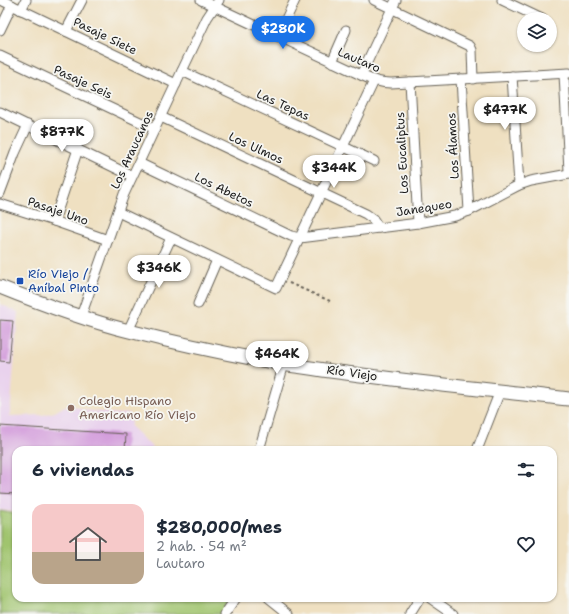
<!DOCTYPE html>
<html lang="es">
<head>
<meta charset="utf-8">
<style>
  body { margin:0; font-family:"Shantell Sans",sans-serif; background:#f6f6f7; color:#1f2937; height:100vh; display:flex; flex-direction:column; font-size:15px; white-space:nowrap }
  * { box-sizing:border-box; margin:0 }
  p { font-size:13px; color:#747a83 }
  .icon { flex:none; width:22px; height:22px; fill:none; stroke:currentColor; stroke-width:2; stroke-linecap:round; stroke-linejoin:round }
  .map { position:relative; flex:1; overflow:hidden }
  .panel { position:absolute; left:12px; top:446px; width:545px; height:156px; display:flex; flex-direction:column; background:#fff; border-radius:12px; box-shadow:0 1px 3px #0004 }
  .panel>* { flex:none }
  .tools { position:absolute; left:517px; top:12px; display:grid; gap:8px }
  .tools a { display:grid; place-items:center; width:40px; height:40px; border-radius:50%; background:#fff; box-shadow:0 1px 3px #0004; font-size:20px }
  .price { position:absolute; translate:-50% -34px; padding:0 9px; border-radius:14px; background:#fff; color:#222; font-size:13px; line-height:26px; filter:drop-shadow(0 1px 2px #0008) }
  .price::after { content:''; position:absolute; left:50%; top:24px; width:12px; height:9px; margin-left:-6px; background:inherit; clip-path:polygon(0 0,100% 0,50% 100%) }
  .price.selected { background:#1a73e8; color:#fff }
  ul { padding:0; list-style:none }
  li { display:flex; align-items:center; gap:12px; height:100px; padding:0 20px }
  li+li { border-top:1px solid #e0e1e3 }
  li span { display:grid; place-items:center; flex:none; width:112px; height:80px; border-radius:12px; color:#555 }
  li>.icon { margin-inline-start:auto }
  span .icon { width:48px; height:48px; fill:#fffc; stroke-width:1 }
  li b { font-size:17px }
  h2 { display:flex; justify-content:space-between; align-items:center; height:48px; padding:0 20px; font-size:17px }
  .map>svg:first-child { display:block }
  .built { fill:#e9d2ed }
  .green { fill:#a0c46e; stroke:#5e7045 }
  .building { fill:#d39cdb }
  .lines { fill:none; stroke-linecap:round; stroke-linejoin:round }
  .minor-casing { stroke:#666156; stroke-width:11 }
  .secondary-casing { stroke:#666156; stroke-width:15 }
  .path { stroke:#666156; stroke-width:2; stroke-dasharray:3 3; stroke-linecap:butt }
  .minor { stroke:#fff; stroke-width:9 }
  .secondary { stroke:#fff; stroke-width:13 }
  .transit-dot { fill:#1a4fb4; stroke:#f6f6f2; stroke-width:1.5 }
  .education-dot { fill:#8d6e63; stroke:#f6f6f2; stroke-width:1.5 }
  .labels { text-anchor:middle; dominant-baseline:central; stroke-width:3.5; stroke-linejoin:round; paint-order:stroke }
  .street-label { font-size:12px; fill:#1c1c1c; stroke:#f6f6f2 }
  .transit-label { font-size:12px; fill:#164399; stroke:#f6f6f2; text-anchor:start }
  .education-label { font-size:12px; fill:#785e54; stroke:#f6f6f2; text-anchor:start }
</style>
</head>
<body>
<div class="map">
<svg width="569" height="614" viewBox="0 0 569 614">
  <rect width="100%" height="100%" fill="#f6f6f2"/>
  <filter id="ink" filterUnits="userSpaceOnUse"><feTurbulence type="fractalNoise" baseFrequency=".025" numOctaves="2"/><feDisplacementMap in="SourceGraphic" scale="8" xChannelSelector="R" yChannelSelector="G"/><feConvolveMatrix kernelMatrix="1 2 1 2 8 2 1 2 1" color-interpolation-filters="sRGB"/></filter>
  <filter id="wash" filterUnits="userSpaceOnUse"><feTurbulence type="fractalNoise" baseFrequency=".012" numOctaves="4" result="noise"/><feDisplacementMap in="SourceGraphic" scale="16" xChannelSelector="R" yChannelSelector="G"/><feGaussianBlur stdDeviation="0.9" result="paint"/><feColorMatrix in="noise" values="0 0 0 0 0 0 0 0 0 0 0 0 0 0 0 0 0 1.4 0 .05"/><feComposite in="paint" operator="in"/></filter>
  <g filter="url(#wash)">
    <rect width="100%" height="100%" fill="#efe0c1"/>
    <path class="built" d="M 0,304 L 18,312 L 10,416 L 43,415 L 55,412 L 65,406 L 74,406 L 84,410 L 119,414 L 130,413 L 131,427 L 155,450 L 16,450 L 16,512 L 0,510 Z"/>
    <path class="green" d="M 0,511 L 16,514 L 16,598 L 232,598 L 220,614 L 0,614 Z"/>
    <g id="blocks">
      <g class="building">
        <path d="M 0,320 L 13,321 L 9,362 L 0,361 Z"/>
        <path d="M 0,426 L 126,434 L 125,450 L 16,450 L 16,494 L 0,493 Z"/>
      </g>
    </g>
  </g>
  <g filter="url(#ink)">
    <use href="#blocks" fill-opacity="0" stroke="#666156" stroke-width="1"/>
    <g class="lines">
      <defs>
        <g id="minor">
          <path d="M 1,0 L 176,84"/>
          <path d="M 201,0 L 361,75 C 371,80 380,83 391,83 L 569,73"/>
          <path d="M 374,0 L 470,46 L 472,50 L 473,79"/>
          <path d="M 502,0 L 542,19"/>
          <path d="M 21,10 L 26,0"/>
          <path d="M 0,30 L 12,5"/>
          <path d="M 66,31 L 82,0"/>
          <path d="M 278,36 L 295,0"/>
          <path d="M 0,56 L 155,129"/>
          <path d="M 332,62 L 346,30"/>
          <path d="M 182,71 L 374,161"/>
          <path d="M 564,74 L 569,171"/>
          <path d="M 361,75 L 396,0"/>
          <path d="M 512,76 L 519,185"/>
          <path d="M 461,79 L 469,211"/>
          <path d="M 410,82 L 418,223"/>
          <path d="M 0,112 L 132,176"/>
          <path d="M 161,117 L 366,214 L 373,219 L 379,228"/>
          <path d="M 139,163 L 291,236 L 300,238 L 418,223 L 455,216 L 469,211 L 519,185 L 531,181 L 569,174"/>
          <path d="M 0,193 L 15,153 L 28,125"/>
          <path d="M 0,204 L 54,221 L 108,240"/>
          <path d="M 118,212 L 276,288 L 374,81"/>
          <path d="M 54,221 L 78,149"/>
          <path d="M 198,304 L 217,260"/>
          <path d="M 81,316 L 124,194 L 207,18 L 219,0"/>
          <path d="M 128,331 L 171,238"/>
          <path d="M 259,450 L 284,364"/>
          <path d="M 477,450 L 500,391"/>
          <path d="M 269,598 L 289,614"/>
          <path d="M 430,598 L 453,614"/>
          <path d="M 225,614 L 236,598"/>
          <path d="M 410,614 L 420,598"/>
        </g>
        <path id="secondary" d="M 0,287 C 42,304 85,320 129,331 C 180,344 232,355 283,364 C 378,379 474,388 569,399"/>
      </defs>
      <use href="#minor" class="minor-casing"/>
      <use href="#secondary" class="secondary-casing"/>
      <path class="path" d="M 289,283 L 330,301"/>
      <use href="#minor" class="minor"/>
      <use href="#secondary" class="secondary"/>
    </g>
  </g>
  <rect class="transit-dot" x="16" y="277" width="8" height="8" rx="2"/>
  <circle class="education-dot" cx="71" cy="408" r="4"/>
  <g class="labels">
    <g class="street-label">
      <text transform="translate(105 36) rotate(26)">Pasaje Siete</text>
      <text transform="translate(359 60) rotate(23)">Lautaro</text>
      <text transform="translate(83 82) rotate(25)">Pasaje Seis</text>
      <text transform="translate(283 105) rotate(25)">Las Tepas</text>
      <text transform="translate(453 146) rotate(-93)">Los Álamos</text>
      <text transform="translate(256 148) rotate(25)">Los Ulmos</text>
      <text transform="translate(132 150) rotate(-65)">Los Araucanos</text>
      <text transform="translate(402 153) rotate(-93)">Los Eucaliptus</text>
      <text transform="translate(224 190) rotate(26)">Los Abetos</text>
      <text transform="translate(424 208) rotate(-9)">Janequeo</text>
      <text transform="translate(58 211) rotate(19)">Pasaje Uno</text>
      <text transform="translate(352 373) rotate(8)">Río Viejo</text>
    </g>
    <g class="transit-label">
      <text x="28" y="274">Río Viejo /<tspan x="28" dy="14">Aníbal Pinto</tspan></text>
    </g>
    <g class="education-label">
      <text x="79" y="401">Colegio Hispano<tspan x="79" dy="14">Americano Río Viejo</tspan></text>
    </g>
  </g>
</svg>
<div class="tools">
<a><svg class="icon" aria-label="layers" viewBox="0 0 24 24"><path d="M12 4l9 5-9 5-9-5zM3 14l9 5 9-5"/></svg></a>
</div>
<b class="price selected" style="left:283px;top:50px">$280K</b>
<b class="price" style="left:505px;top:131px">$477K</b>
<b class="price" style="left:62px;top:153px">$877K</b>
<b class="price" style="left:334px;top:189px">$344K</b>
<b class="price" style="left:159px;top:289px">$346K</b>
<b class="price" style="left:277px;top:375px">$464K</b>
<section class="panel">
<h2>6 viviendas<svg class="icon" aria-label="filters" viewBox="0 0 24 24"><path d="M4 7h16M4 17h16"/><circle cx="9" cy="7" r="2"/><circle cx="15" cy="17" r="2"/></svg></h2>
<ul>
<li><span style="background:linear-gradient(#f6c9c9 60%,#b9a48a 0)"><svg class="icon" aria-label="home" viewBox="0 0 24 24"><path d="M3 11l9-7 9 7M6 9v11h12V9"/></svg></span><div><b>$280,000/mes</b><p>2 hab. · 54 m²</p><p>Lautaro</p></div><svg class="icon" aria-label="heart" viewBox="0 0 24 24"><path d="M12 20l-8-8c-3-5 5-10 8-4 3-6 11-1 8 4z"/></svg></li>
</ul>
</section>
</div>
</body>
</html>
